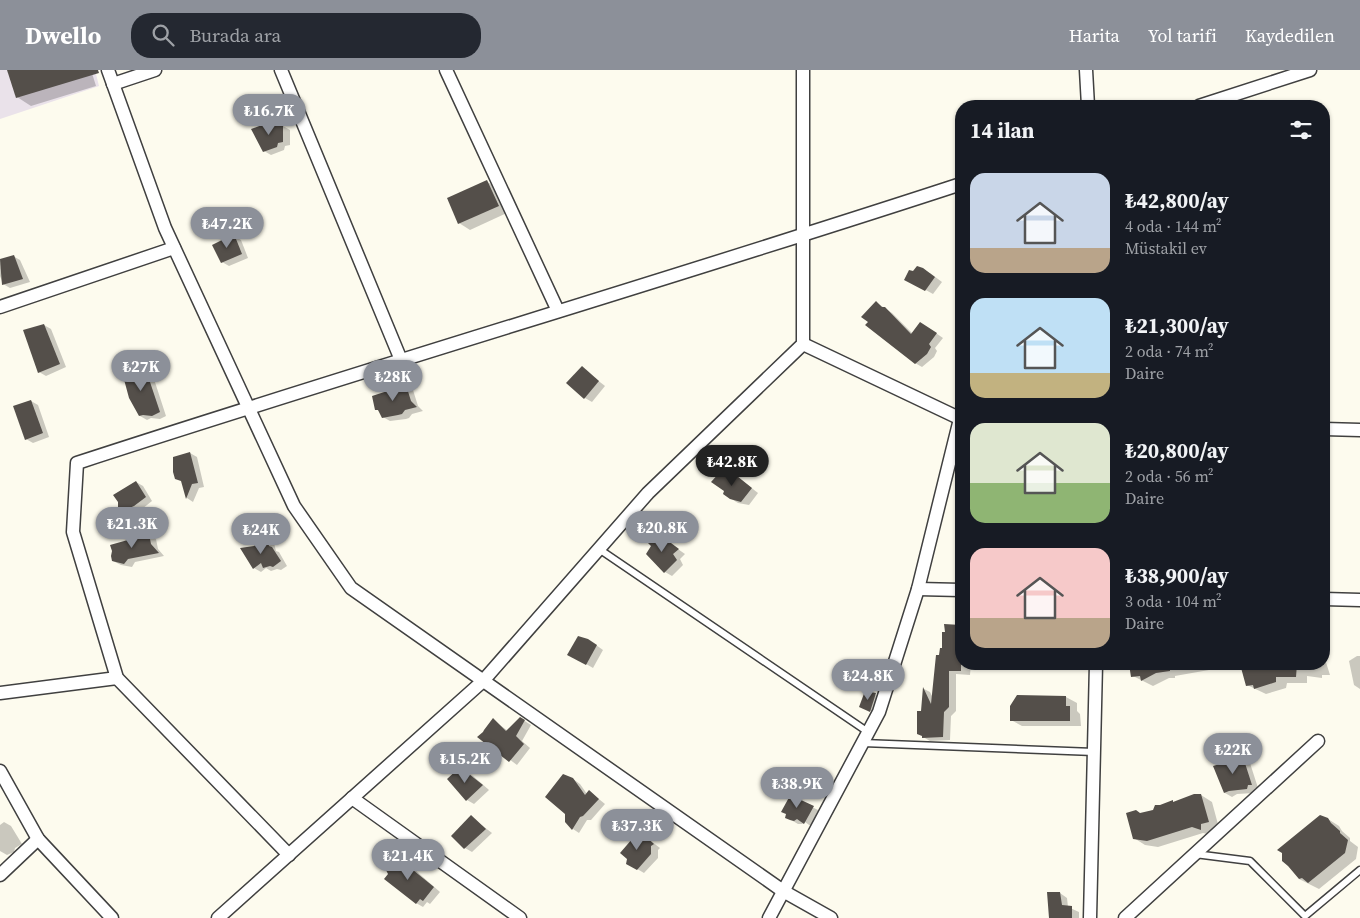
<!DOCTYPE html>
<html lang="tr">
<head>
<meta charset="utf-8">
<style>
  body { margin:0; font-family:"Source Serif 4",serif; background:#242831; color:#f1f3f6; height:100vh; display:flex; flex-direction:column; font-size:19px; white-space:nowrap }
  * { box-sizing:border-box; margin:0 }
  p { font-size:16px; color:#9ea1a6 }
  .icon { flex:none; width:28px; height:28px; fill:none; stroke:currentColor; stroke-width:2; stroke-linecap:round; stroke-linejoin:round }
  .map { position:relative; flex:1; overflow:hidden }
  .drawer { position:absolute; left:955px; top:30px; width:375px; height:570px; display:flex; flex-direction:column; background:#171b24; border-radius:20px; box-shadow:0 1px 4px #0004 }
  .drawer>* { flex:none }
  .price { position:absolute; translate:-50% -42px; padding:0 11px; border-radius:18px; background:#8c9099; color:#fff; font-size:16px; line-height:32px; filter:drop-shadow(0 1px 2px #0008) }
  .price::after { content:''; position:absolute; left:50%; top:30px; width:15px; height:11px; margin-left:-8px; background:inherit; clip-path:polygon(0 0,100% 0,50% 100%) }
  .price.selected { background:#222; color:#fff }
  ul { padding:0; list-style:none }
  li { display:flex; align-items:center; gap:15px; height:125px; padding:0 15px }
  li span { display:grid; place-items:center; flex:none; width:140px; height:100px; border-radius:15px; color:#555 }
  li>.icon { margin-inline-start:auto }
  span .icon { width:60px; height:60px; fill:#fffc; stroke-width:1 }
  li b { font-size:21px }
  h2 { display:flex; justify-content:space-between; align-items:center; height:60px; padding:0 15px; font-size:21px }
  header { display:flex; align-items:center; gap:30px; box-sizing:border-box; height:70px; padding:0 25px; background:#8c9099; color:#fff }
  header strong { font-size:24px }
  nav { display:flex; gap:28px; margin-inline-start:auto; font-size:18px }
  .search { width:350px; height:45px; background:#242831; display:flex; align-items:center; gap:12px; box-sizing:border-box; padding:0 18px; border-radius:20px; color:#9ea1a6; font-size:19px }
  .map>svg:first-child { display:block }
  .industrial { fill:#eae2ea }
  .shadow { fill:#0003 }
  .building { fill:#544f4a }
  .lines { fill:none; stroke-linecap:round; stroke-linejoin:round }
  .service-casing { stroke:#404040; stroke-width:9 }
  .minor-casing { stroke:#404040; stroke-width:15 }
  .service { stroke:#fff; stroke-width:6 }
  .minor { stroke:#fff; stroke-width:12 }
</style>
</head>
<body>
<header>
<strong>Dwello</strong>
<div class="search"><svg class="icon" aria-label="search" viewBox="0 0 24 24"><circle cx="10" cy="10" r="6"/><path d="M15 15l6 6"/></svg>Burada ara</div>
<nav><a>Harita</a><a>Yol tarifi</a><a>Kaydedilen</a></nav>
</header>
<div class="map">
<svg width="1360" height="848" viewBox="0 0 1360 848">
  <rect width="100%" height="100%" fill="#fdfbee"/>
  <path class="industrial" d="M 0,0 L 95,0 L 99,16 L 0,49 Z"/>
  <g class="shadow">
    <path d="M 8,0 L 91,0 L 96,16 L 31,36 L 17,27 Z"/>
    <path d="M 262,56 L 283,56 L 290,60 L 290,75 L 285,76 L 284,80 L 271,85 L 264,81 Z"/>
    <path d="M 486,111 L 497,118 L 509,142 L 470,160 L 459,153 Z"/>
    <path d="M 234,166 L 241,170 L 248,188 L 229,196 L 222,192 Z"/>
    <path d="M 13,186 L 20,190 L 30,212 L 10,218 L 3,214 L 0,206 L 0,191 Z"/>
    <path d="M 930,203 L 942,212 L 933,224 L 906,209 Z"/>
    <path d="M 877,233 L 892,243 L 913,264 L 927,257 L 943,268 L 935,278 L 937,281 L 934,287 L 922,297 L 915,293 Z"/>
    <path d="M 44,255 L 51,259 L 66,297 L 46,306 L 39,302 Z"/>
    <path d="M 141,298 L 148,302 L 154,309 L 166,346 L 160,349 L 151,348 L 147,350 L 140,346 Z"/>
    <path d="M 582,298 L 605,316 L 592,332 L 585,328 L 568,313 Z"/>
    <path d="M 406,316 L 413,320 L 418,336 L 423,341 L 412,344 L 409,348 L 406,349 L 390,351 L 383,347 L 381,342 L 376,339 Z"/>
    <path d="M 31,331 L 38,335 L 49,367 L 33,373 L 26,369 Z"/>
    <path d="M 190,383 L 197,387 L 204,417 L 199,418 L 193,432 L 187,428 L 182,411 L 177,408 Z"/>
    <path d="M 732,409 L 744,412 L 758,423 L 749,435 L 738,433 L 730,428 Z"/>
    <path d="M 136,412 L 143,416 L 152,431 L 142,439 L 126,446 L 120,442 L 120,431 Z"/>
    <path d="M 149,465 L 156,469 L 158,479 L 164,486 L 135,492 L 132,497 L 121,495 L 113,491 L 113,481 L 111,476 Z"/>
    <path d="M 662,468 L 685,484 L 680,489 L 683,495 L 672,506 L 665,502 Z"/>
    <path d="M 267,469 L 274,473 L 276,481 L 279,482 L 287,496 L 281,500 L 277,499 L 271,501 L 266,498 L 261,502 L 254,498 L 242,479 L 255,477 Z"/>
    <path d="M 945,556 L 961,556 L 961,594 L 971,594 L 970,605 L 956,604 L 956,641 L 951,646 L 950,670 L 930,671 L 923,667 L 922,642 L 924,619 L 930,622 L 933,628 L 946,564 Z"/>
    <path d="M 596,575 L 603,580 L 593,598 L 569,584 Z"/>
    <path d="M 1324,586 L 1330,605 L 1322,605 L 1322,608 L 1307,606 L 1307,613 L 1287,613 L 1286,618 L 1266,624 L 1247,615 L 1241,594 L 1324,594 Z"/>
    <path d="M 1357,586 L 1360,586 L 1360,619 L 1354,615 L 1349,591 Z"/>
    <path d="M 1130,594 L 1216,594 L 1216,595 L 1209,596 L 1209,600 L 1175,606 L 1175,608 L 1169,608 L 1153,616 L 1133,606 Z"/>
    <path d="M 866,623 L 879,626 L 873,642 L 864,638 Z"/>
    <path d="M 1066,627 L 1077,633 L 1077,641 L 1080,644 L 1081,656 L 1022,656 L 1011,650 Z"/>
    <path d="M 520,648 L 531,655 L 522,671 L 530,678 L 517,695 L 479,667 L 493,650 L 508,661 Z"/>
    <path d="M 1243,689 L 1250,693 L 1258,718 L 1255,718 L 1254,723 L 1237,724 L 1232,727 L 1225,723 Z"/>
    <path d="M 459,700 L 473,706 L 489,720 L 474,734 L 467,730 L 449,710 Z"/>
    <path d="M 573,709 L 580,714 L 587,724 L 589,721 L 605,734 L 591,750 L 587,750 L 579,763 L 573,759 L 566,751 Z"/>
    <path d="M 792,723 L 806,734 L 820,741 L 812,757 L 805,752 L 802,754 L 798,754 L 786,747 Z"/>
    <path d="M 1201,725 L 1212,732 L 1219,758 L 1212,760 L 1212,765 L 1203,763 L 1158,777 L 1145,775 L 1134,768 L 1141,744 Z"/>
    <path d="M 471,747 L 492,763 L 472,782 L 465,778 L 453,766 Z"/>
    <path d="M 1328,749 L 1339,756 L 1342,761 L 1350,768 L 1350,771 L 1358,777 L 1356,789 L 1319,819 L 1299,809 Z"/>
    <path d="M 4,752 L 11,756 L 22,774 L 15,778 L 14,782 L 7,785 L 0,781 L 0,755 Z"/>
    <path d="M 639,762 L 660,778 L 658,780 L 658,788 L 644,803 L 627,793 Z"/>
    <path d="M 400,789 L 407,793 L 440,822 L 430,834 L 427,832 L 423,837 L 416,833 Z"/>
    <path d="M 1060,823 L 1067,828 L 1068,837 L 1079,842 L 1079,848 L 1050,848 Z"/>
  </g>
  <g class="building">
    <path d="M 7,0 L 98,0 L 99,3 L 16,28 Z"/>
    <path d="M 262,55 L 283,55 L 283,72 L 278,73 L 277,77 L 263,82 L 251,59 Z"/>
    <path d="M 487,110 L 499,136 L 458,154 L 447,128 Z"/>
    <path d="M 234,164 L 242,184 L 221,193 L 212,175 Z"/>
    <path d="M 14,185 L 23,209 L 2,215 L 0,189 Z"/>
    <path d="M 917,196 L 923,198 L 935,207 L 925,221 L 904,210 L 909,200 L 913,201 Z"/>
    <path d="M 876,231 L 882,237 L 885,237 L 911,264 L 920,252 L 937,263 L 929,274 L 931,277 L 927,284 L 915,294 L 865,255 L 868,252 L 861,247 Z"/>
    <path d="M 44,254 L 60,294 L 38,303 L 23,260 Z"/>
    <path d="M 582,296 L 599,311 L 584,329 L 566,313 Z"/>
    <path d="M 141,297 L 147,303 L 160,342 L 152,346 L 143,345 L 139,346 L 129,328 L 122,302 Z"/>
    <path d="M 406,315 L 411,331 L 417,337 L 405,340 L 402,344 L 398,345 L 382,348 L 378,340 L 375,340 L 372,326 Z"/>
    <path d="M 31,330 L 43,363 L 25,370 L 13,336 Z"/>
    <path d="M 190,382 L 198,413 L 192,414 L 186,429 L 181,411 L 175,409 L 173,402 L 173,387 Z"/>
    <path d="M 721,401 L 732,408 L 737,406 L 752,418 L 741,432 L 730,429 L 723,424 L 724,421 L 711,412 Z"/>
    <path d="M 136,411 L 146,427 L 134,436 L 118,443 L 118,432 L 113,425 Z"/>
    <path d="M 149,464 L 151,474 L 159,483 L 128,489 L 124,494 L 112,491 L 111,486 L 112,481 L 110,475 Z"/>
    <path d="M 655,467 L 663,467 L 679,479 L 673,484 L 677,490 L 664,503 L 646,484 L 651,476 L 648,473 Z"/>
    <path d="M 267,468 L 269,476 L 272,477 L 281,491 L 273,497 L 270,496 L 263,498 L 261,493 L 253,499 L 240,478 L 254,476 Z"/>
    <path d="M 944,554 L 961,555 L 961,601 L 949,601 L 949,637 L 944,642 L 943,667 L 922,668 L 922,666 L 917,664 L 917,641 L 921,641 L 923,617 L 931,634 L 936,585 L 939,585 L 940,578 L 942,578 L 942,562 L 945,562 Z"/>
    <path d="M 578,566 L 588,569 L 597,575 L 586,595 L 567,585 Z"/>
    <path d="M 1129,594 L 1175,594 L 1170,596 L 1170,601 L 1156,603 L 1141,611 L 1140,606 L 1131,607 Z"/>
    <path d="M 1240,594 L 1297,594 L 1296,607 L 1276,607 L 1276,612 L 1254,619 L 1253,615 L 1246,616 Z"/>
    <path d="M 865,621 L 876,623 L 870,642 L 859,637 Z"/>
    <path d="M 1017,625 L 1066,626 L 1066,636 L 1070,636 L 1070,651 L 1010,651 L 1010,636 Z"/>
    <path d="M 520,647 L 525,650 L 516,666 L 524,674 L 509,692 L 477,667 L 483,662 L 484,660 L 493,648 L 506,661 Z"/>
    <path d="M 1243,687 L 1252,715 L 1248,715 L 1247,719 L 1229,721 L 1224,723 L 1213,696 Z"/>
    <path d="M 459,698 L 462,703 L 465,701 L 483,715 L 466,731 L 447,709 Z"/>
    <path d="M 563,704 L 573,708 L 585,725 L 589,720 L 599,729 L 583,746 L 580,747 L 572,760 L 565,752 L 565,744 L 545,727 Z"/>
    <path d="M 792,722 L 801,730 L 814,736 L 804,754 L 797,749 L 794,751 L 790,750 L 785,748 L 786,744 L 781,742 Z"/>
    <path d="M 1194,724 L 1201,724 L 1209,752 L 1201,754 L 1201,760 L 1192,757 L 1147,771 L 1133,769 L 1126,743 L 1136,740 L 1140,743 L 1153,740 L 1155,735 L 1160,735 L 1173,730 L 1173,732 Z"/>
    <path d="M 471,745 L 486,759 L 464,779 L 451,766 Z"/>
    <path d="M 1320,745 L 1328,748 L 1331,753 L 1340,761 L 1340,763 L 1348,770 L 1345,783 L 1308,813 L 1302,808 L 1299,809 L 1288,796 L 1282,791 L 1282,783 L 1277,780 Z"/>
    <path d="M 639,761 L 654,774 L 651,776 L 651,784 L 637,800 L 626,794 L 627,789 L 620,783 Z"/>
    <path d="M 400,787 L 408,796 L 434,817 L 423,831 L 420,829 L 416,834 L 384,809 L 388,804 L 386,800 Z"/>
    <path d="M 1047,822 L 1060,822 L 1062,835 L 1072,836 L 1072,848 L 1049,848 Z"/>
  </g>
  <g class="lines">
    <defs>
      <g id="service">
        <path d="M 599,479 L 868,662"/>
        <path d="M 863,673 L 1094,682"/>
        <path d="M 1195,784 L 1250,791 L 1305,846 L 1360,800"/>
      </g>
      <g id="minor">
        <path d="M 108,0 L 165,158 L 294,436 L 351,518 L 783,821 L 831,848"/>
        <path d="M 281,0 L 401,290"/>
        <path d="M 446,0 L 558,241"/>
        <path d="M 1086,0 L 1088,36"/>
        <path d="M 113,14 L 155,0"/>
        <path d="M 1199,36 L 1310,0"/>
        <path d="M 0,237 L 174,178"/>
        <path d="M 803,274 L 961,349"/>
        <path d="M 1324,359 L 1360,360"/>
        <path d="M 918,519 L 961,520"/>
        <path d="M 1324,529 L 1360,530"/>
        <path d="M 0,623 L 117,608"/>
        <path d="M 0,701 L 38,769 L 112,848"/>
        <path d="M 352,728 L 520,848"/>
        <path d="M 289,785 L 117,608 L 73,462 L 77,393 C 371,297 668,210 961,114"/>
        <path d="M 0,805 L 38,769"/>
        <path d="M 218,848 L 483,611 L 648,423 L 803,274 L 803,0"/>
        <path d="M 769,848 L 879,642 L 918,519 L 960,349"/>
        <path d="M 1090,848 L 1096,594"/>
        <path d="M 1125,848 L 1318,671"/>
      </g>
    </defs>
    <use href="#service" class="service-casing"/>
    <use href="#minor" class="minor-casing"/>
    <use href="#service" class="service"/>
    <use href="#minor" class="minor"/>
  </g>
</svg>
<b class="price" style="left:269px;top:66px">₺16.7K</b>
<b class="price" style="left:227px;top:179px">₺47.2K</b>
<b class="price" style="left:141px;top:322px">₺27K</b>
<b class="price" style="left:393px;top:332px">₺28K</b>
<b class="price selected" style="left:732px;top:417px">₺42.8K</b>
<b class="price" style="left:132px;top:479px">₺21.3K</b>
<b class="price" style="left:662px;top:483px">₺20.8K</b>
<b class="price" style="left:261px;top:485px">₺24K</b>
<b class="price" style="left:868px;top:631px">₺24.8K</b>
<b class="price" style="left:1233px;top:705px">₺22K</b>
<b class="price" style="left:465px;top:714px">₺15.2K</b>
<b class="price" style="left:797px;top:739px">₺38.9K</b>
<b class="price" style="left:637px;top:781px">₺37.3K</b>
<b class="price" style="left:408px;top:811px">₺21.4K</b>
<section class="drawer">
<h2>14 ilan<svg class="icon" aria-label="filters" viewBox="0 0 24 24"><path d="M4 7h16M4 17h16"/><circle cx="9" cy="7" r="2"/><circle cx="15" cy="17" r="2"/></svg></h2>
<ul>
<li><span style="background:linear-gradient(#c9d6e8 75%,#b9a48a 0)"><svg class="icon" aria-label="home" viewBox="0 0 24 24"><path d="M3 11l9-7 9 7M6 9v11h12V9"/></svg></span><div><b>₺42,800/ay</b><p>4 oda · 144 m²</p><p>Müstakil ev</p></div></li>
<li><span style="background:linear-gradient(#bfe0f5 75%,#c2b280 0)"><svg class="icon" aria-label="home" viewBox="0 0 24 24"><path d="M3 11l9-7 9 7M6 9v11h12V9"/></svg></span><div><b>₺21,300/ay</b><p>2 oda · 74 m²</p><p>Daire</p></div></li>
<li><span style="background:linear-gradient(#dfe7d0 60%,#8fb573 0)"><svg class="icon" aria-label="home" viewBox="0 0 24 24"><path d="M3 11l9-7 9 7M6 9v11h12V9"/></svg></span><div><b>₺20,800/ay</b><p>2 oda · 56 m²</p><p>Daire</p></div></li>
<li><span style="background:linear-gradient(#f6c9c9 70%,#b9a48a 0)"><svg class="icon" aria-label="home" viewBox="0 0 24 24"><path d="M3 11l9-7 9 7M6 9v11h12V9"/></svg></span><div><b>₺38,900/ay</b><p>3 oda · 104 m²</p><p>Daire</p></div></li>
</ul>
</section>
</div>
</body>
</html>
